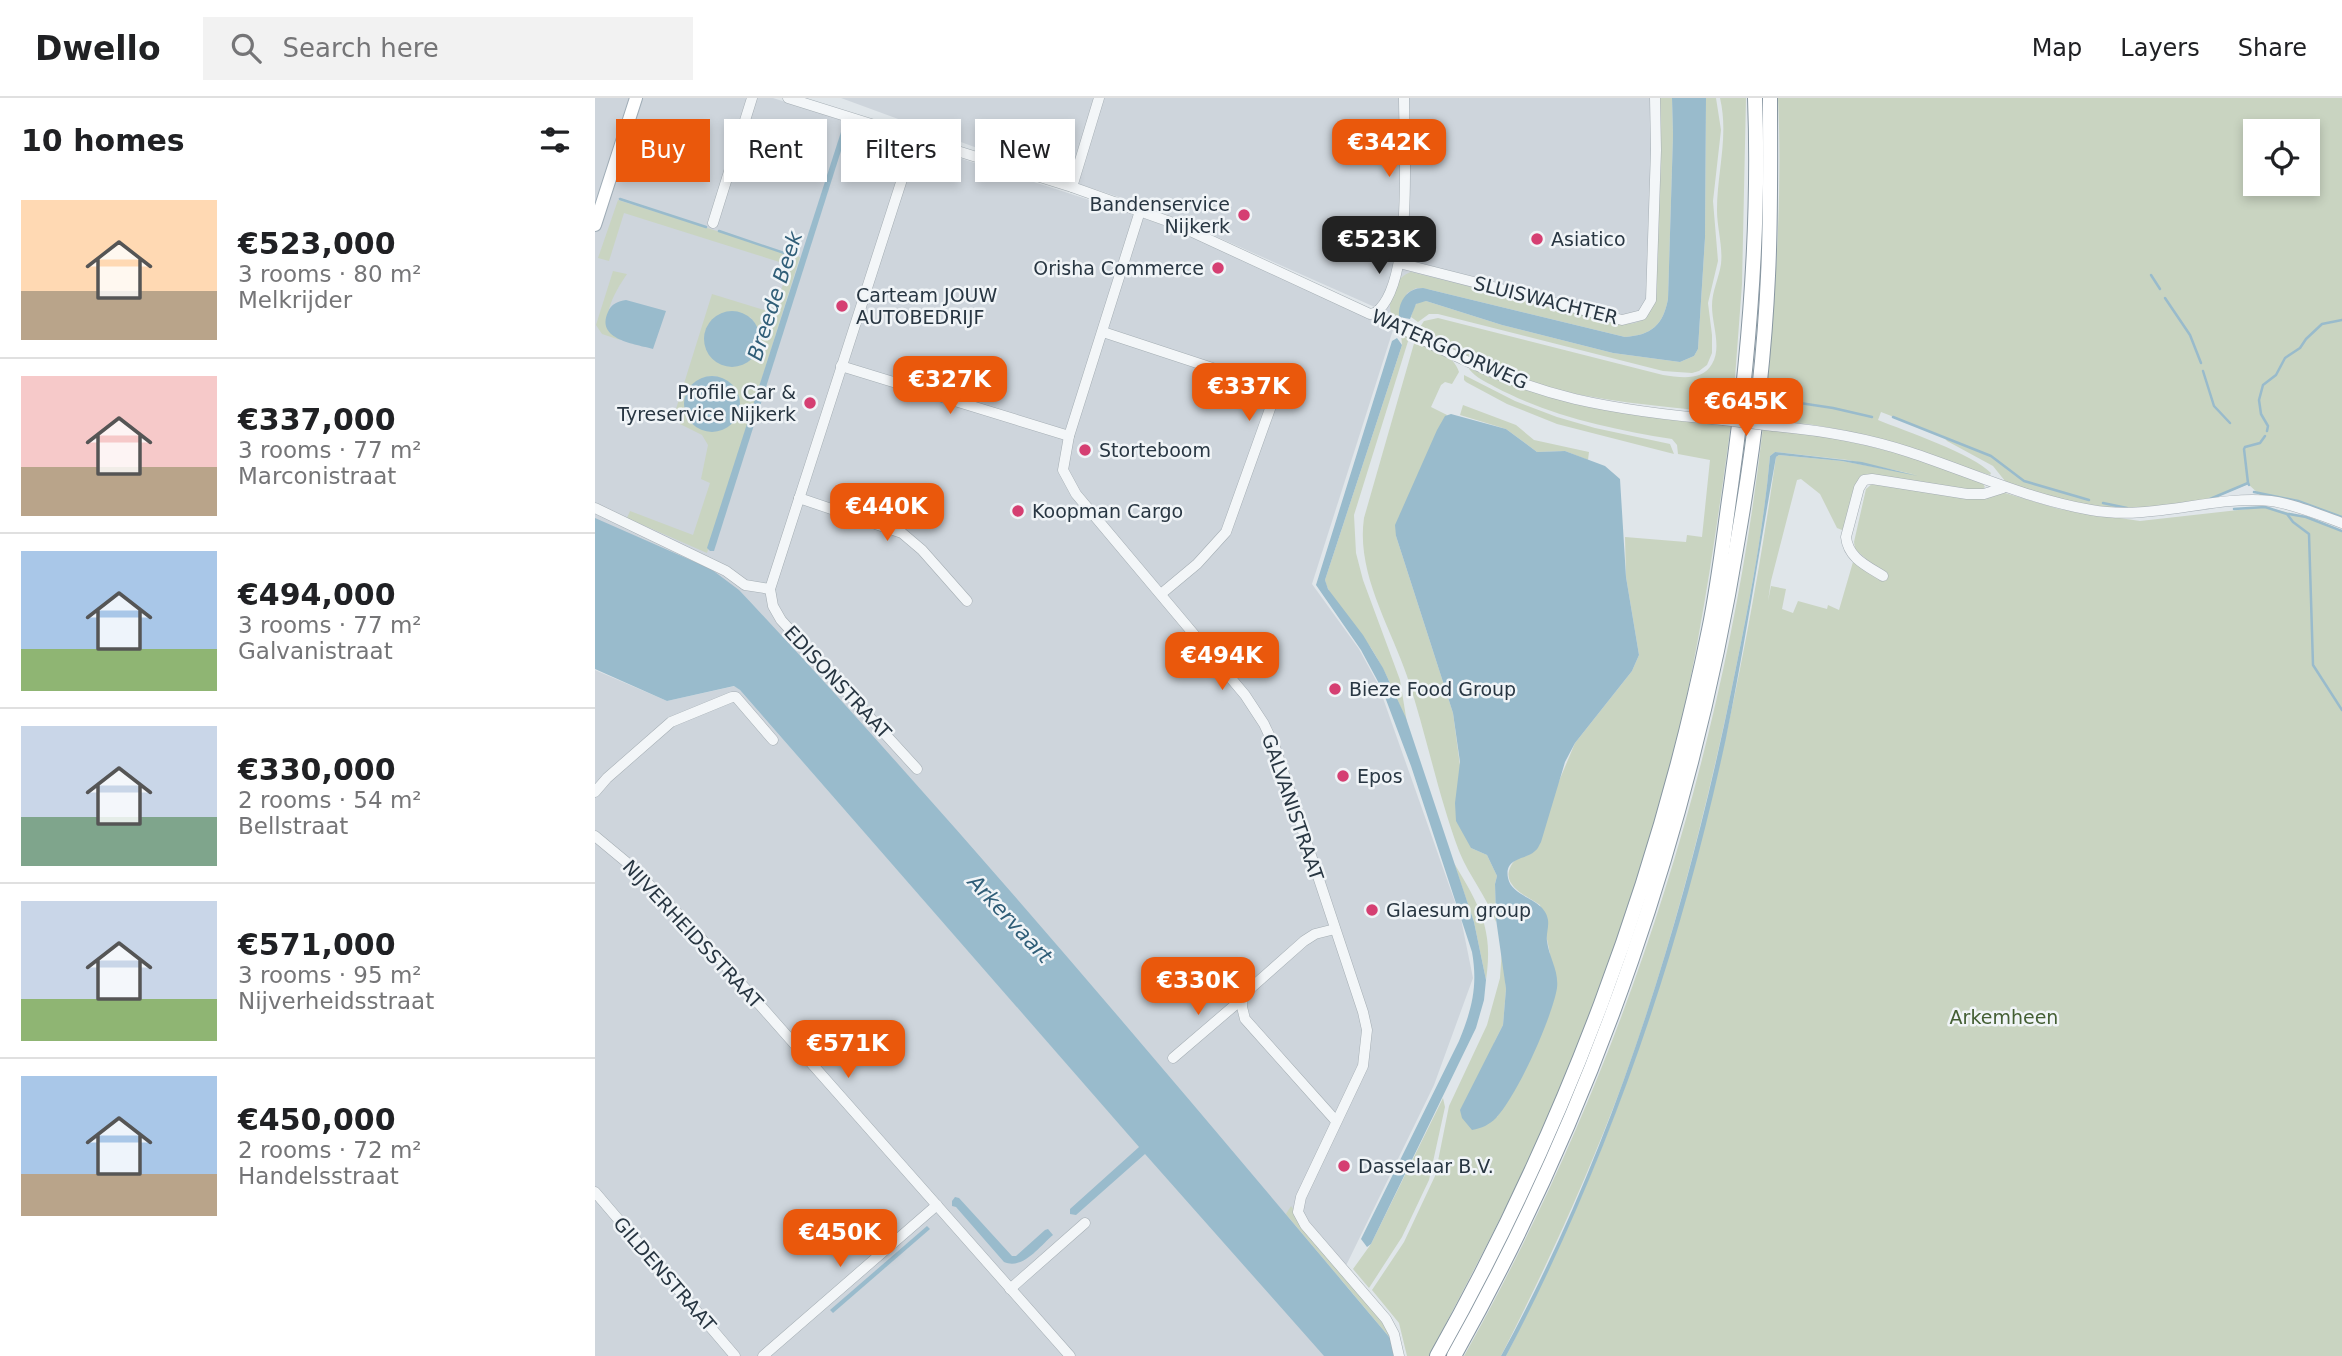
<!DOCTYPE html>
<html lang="en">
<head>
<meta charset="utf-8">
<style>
  body { margin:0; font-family:"DejaVu Sans",sans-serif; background:#f2f2f2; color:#202124; height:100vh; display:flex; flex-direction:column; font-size:26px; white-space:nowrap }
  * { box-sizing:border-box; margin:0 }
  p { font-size:23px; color:#757577 }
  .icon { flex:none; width:38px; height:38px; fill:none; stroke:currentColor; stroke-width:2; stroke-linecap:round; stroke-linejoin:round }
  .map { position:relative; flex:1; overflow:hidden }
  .side { display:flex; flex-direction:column; background:#fff; width:595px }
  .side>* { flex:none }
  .hud { position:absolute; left:21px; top:21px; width:665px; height:63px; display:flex; gap:14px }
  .buttons { position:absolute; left:1648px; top:21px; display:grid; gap:14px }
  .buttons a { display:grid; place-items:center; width:77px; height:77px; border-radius:0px; background:#fff; box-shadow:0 4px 10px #0003; font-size:35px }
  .price { position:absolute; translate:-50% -60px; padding:0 16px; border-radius:14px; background:#ea580c; color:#fff; font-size:23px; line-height:46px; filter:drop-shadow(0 2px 4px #0008) }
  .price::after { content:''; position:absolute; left:50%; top:42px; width:21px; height:16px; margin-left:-10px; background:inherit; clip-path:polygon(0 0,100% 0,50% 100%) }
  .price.selected { background:#222; color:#fff }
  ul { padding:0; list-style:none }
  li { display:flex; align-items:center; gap:21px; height:175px; padding:0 21px }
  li+li { border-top:2px solid #e0e0e0 }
  li span { display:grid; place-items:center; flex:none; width:196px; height:140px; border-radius:0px; color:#555 }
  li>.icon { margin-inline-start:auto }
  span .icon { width:84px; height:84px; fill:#fffc; stroke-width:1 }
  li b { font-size:30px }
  h2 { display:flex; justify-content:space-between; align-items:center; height:84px; padding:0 21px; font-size:30px }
  .tag { padding:0 24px; border-radius:0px; background:#fff; box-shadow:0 4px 10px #0003; font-size:24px; line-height:63px }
  .tag.selected { background:#ea580c; color:#fff }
  header { display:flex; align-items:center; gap:42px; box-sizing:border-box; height:98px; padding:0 35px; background:#fff; border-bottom:2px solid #e0e0e0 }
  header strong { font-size:33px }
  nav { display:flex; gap:38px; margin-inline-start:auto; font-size:24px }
  .search { width:490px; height:63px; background:#f2f2f2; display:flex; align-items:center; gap:18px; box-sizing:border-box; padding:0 24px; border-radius:0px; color:#757577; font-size:26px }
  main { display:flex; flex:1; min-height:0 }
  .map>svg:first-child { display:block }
  .built { fill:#ced5dc }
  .green { fill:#c9d4c1; fill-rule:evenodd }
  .water { fill:#9bc }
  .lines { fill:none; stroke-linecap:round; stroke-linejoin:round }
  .stream { stroke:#9bc; stroke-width:2.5 }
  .minor-casing { stroke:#a5aeb4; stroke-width:11 }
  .major-casing { stroke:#9facb6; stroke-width:14 }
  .highway-casing { stroke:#8796a1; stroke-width:16 }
  .minor { stroke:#f3f6f8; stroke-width:10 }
  .major { stroke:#fff; stroke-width:12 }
  .highway { stroke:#fff; stroke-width:14 }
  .minor-bridge-casing { stroke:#a5aeb4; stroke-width:11; stroke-linecap:butt }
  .minor-bridge { stroke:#f3f6f8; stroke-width:10 }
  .poi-dot { fill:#d53f72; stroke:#f0f4f7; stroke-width:2.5 }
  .labels { text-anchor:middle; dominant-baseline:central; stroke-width:5; stroke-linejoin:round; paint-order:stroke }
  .poi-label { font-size:19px; fill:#283642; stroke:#f0f4f7; text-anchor:start }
  .street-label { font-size:19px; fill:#283642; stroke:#f0f4f7 }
  .park-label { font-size:19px; fill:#445f34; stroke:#f0f4f7 }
  .water-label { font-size:21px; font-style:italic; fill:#305e78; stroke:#f0f4f7 }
</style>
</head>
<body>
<header>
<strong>Dwello</strong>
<div class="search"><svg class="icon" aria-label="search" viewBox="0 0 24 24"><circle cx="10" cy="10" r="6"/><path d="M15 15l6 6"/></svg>Search here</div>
<nav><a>Map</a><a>Layers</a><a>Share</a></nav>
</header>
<main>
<section class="side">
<h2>10 homes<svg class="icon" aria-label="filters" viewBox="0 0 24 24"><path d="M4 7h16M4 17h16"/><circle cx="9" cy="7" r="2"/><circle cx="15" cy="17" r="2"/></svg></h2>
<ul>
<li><span style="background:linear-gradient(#ffd9b3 65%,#b9a48a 0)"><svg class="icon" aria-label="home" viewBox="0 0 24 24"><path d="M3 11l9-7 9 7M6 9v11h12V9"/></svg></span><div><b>€523,000</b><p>3 rooms · 80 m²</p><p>Melkrijder</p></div></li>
<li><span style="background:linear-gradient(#f6c9c9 65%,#b9a48a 0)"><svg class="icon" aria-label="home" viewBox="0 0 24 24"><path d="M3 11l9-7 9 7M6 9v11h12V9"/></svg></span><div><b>€337,000</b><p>3 rooms · 77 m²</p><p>Marconistraat</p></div></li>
<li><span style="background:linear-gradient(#a9c7e8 70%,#8fb573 0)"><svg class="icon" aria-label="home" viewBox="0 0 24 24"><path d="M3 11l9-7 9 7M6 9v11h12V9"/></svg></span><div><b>€494,000</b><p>3 rooms · 77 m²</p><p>Galvanistraat</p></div></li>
<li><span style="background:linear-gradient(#c9d6e8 65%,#7fa58c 0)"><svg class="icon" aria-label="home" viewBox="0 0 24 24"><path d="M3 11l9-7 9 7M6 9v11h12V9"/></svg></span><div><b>€330,000</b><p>2 rooms · 54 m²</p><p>Bellstraat</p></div></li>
<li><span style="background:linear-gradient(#c9d6e8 70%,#8fb573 0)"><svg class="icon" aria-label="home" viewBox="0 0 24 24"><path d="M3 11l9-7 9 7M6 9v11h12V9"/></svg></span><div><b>€571,000</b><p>3 rooms · 95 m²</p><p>Nijverheidsstraat</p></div></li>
<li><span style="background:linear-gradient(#a9c7e8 70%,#b9a48a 0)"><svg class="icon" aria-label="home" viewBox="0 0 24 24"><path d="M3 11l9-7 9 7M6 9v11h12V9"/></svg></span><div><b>€450,000</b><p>2 rooms · 72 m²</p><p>Handelsstraat</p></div></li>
</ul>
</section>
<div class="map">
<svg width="1747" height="1258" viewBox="0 0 1747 1258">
  <rect width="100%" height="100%" fill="#e0e6ea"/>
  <g class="built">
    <path d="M 0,0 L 178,0 L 507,106 L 602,139 L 783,222 L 798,232 L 717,486 L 764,551 L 783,586 L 866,821 L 878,880 L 839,987 L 744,1182 L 0,431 Z"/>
    <path d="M 246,0 L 1069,0 L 1068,210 L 1034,233 L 838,188 L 800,218 L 557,110 L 442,72 Z"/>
    <path d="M 0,572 L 72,603 L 140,588 L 145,592 L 548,1053 L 733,1258 L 0,1258 Z"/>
  </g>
  <g class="green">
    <path d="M 1064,0 L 1077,0 L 1078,37 L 1073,201 C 1068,227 1057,237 1030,239 L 828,190 L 821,190 L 812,195 L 804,219 L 810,222 L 808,227 L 798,221 C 790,204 798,180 816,174 L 1022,225 C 1047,229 1055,219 1061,196 Z"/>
    <path d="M 1111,0 L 1121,0 L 1126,32 L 1118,103 L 1123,163 L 1113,205 L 1117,237 L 1117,255 L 1112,267 L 1104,273 L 1097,275 L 1068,273 L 843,216 L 834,216 L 823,224 L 816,219 L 819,209 L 823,204 L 831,203 L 907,227 L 1018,255 L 1085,264 L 1099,258 L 1103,251 L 1110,140 Z"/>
    <path d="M 1125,0 L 1151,0 L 1147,186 L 1137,320 L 1120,318 L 1121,314 C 1063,308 1003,303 946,288 C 903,276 864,254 824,235 L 823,232 L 829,223 L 843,220 L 1068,277 C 1084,279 1107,284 1117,266 C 1127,249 1117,227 1117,208 C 1117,193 1124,180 1126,166 C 1128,148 1122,130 1122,112 C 1122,74 1134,38 1125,0 Z"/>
    <path d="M 1183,0 L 1747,0 L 1747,419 L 1703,403 L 1665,397 L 1653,386 L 1612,403 L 1567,409 L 1523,411 L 1488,407 L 1414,388 L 1398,368 L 1352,343 L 1348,338 L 1286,314 L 1283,322 C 1310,333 1378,356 1396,375 L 1395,377 L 1248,332 L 1213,326 L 1169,323 C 1179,216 1188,107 1183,0 ZM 1661,33 L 1713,33 L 1713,86 L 1661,86 Z"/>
    <path d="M 23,102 L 205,159 L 112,455 L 32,420 L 35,413 L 98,437 L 115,385 L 106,381 L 113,347 L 107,337 L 85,326 L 81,311 L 117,196 L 179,215 L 194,167 L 29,115 L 14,163 L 3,160 ZM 155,219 C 167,232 166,251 153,264 L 115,258 L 110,246 ZM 120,278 L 134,284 L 98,327 L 89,311 L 110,279 Z"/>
    <path d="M 18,173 L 32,176 C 19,195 0,227 25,242 L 7,236 L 1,227 Z"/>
    <path d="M 806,236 L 814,240 L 759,417 L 761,455 L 768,482 L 805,582 L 812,625 C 802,599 791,574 776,550 C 765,532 733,500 730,482 L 807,247 Z"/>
    <path d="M 820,242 C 837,250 858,255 864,274 L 857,286 L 850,284 L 846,287 L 836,309 L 852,317 L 801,438 L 858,615 L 876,750 L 892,757 L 902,778 L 900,786 L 901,824 C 892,799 874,778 864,753 C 843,697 831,635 812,578 C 795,528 761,475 769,420 Z"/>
    <path d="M 877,269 L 927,288 L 1136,326 C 1118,458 1099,589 1063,717 C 1038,804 1007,894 972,977 C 931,1074 882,1166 834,1258 L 812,1258 L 804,1225 L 777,1192 L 809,1144 L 840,1078 L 854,1008 L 892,927 L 905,880 L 907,851 L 911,891 L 908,927 L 899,945 L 902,1019 L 930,971 L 955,913 L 955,856 L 945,807 C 933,799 907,788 915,770 C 918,762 924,759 933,757 L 980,645 L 1037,573 L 1044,557 L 1031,479 L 1030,439 L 1091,444 L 1092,437 L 1107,439 L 1115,362 L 1083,356 L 1082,347 L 1077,341 C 1016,331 955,318 900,289 C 891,284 880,279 874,271 Z"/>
    <path d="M 869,277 L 920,303 L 962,319 L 1000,330 L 1075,346 L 1079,356 L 962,326 L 912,306 L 871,284 L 869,282 Z"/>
    <path d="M 868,307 L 921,327 L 939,342 L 994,354 L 993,362 L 970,353 L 942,354 L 911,331 L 865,317 Z"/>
    <path d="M 1168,329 C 1244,339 1317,355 1388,386 L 1390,389 L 1385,394 L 1266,377 L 1251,429 L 1247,432 L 1242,430 L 1225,396 L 1206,381 L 1202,382 L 1176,483 L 1173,503 L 1176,488 L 1191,491 L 1187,511 L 1198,515 L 1203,503 L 1232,511 L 1233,507 L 1244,512 L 1258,464 L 1266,468 L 1271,461 L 1260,451 L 1259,444 L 1271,391 L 1278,385 L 1402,396 L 1410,395 L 1464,411 L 1545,423 L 1670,409 L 1711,419 L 1747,433 L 1747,1258 L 911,1258 C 953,1175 993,1089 1025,1002 C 1102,795 1150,577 1181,359 L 1184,357 L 1247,363 L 1322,377 L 1253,362 L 1180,354 L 1175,358 C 1168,439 1151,520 1135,599 C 1107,730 1073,861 1027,987 C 992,1080 951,1170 906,1258 L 869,1258 C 1029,972 1131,655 1168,329 Z"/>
    <path d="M 859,765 C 884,807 899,831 891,882 L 879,824 Z"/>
    <path d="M 848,1000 L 850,1009 L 834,1082 L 807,1139 L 774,1190 L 758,1171 L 776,1146 Z"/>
    <path d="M 696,1108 L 793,1230 L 801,1258 L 799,1258 L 795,1240 L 691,1116 Z"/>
  </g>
  <g class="water">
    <path d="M 1077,0 L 1111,0 L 1110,140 L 1103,251 L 1099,258 L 1085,264 L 1018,255 L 907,227 L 831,203 L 821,206 L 815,221 L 804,219 C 803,204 812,190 828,190 L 1030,239 C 1057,237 1068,227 1073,201 L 1078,37 Z"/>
    <path d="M 249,33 L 251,37 L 119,453 L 115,453 L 112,450 L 246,34 Z"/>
    <path d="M 31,202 L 71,213 L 58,251 C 41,246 0,242 13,214 C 16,206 23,203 31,202 Z"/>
    <circle cx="137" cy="241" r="28"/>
    <path d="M 802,240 L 807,247 L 730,482 L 733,491 L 768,537 L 788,570 L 811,620 L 879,824 L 891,882 L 889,902 L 881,930 L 776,1146 L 772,1149 L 766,1141 L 864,943 C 877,911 883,888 877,854 L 816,668 L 787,591 L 766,552 L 721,487 L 797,243 Z"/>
    <circle cx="117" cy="306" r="28"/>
    <path d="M 856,316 L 911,331 L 942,354 L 970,353 L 1010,368 L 1025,381 L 1031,479 L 1044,557 L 1037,573 L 980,645 L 970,664 L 946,744 C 944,747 943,751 940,753 C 931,762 909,759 913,780 C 917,800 950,800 953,822 C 954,829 951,836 952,843 C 954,860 964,872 962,890 C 957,920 922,998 901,1020 C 894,1027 887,1030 877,1032 L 867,1020 L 865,1012 L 908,927 L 911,891 L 901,821 L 900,786 L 902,778 L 892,757 L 876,750 L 861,723 L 860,705 L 865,664 L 858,615 L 801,438 L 800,427 L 842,332 L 850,318 Z"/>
    <path d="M 1180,354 L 1267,364 L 1323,378 L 1247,363 L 1184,357 L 1181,359 C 1164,453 1150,547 1131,640 C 1085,854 1013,1065 911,1258 L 906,1258 C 1017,1055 1090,819 1136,594 C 1152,516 1168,437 1175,358 Z"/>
    <path d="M 0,420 L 116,471 L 144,492 C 370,733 582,987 795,1240 L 799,1258 L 729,1258 L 550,1056 L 481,1117 L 475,1116 L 475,1111 L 544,1049 L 145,592 L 139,588 L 72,603 L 0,571 Z"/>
    <path d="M 360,1099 L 364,1100 L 417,1158 L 421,1158 L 450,1132 L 453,1131 L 458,1137 C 444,1149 428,1172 409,1164 L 361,1109 L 357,1108 L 357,1103 Z"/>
    <path d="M 332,1128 L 335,1131 L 238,1215 L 235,1212 Z"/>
  </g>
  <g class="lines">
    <g class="stream">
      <path d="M 25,101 L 111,129"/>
      <path d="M 124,133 L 198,158"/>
      <path d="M 1556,177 L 1565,191"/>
      <path d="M 1570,200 L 1595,237 L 1606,265"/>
      <path d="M 1608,273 L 1619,308 L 1635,325"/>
      <path d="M 1185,302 L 1238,310 L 1277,319"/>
      <path d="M 1298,319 L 1396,358 L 1429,383 L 1494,402"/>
      <path d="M 1672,333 L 1673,328 L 1666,316 L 1664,302 L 1668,287 L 1681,277 L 1690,260 L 1705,250 L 1711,241 L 1727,226 L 1747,222"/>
      <path d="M 1653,385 L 1649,351 L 1650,349 L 1665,345 L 1670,338"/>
      <path d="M 1659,394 L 1703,403 L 1747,419"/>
      <path d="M 1615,401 L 1653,385 L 1654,387"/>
      <path d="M 1508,405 L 1532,410"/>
      <path d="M 1639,411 L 1670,409 L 1692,416 L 1698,424 L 1714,436 L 1718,567 L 1747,612"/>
      <path d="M 1694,416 L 1711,419 L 1747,433"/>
    </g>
    <defs>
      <g id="minor">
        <path d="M 193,0 L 477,89 L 578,125 L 775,216 L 780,215 C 842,252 910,284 980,301 C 1028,312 1079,318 1128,322"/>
        <path d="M 320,41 L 175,491 L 178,508 L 186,522 L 322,671"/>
        <path d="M 477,89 L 504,0"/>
        <path d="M 545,113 L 474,338 L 468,372 L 481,396 L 650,597 L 669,626 L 681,652 L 768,914 L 772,932 L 768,968 L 706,1099 L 703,1114 L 710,1127 L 791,1221 L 799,1236 L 804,1258"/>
        <path d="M 118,125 L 157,0"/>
        <path d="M 804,165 L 1027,222 L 1047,217 L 1056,202 L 1061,52 L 1060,0"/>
        <path d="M 780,215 C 819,188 809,46 809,0"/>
        <path d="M 508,234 L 672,288 L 677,296 L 676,308 L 631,434 L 602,466 L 566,496"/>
        <path d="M 246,268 L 474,338"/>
        <path d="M 1178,328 C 1224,332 1269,339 1314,354 C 1375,374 1432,401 1496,412 C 1558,423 1617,397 1676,403 C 1700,406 1724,417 1747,425"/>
        <path d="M 204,400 L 307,435 L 327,452 L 372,503"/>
        <path d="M 0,410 L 131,473 L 150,487 L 175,491"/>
        <path d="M 1288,478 C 1272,468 1253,460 1251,439 L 1264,390 L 1269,382 L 1277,381 L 1372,396 L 1389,396 L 1408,390"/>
        <path d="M 0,694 L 12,680 L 76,624 L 137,599 L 141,599 L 178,642"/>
        <path d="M 0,738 L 36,768 L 96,829 L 475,1258"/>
        <path d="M 740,831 L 720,836 L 709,843 L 648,897 L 647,909 L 650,921 L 741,1023"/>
        <path d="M 578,960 L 647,901"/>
        <path d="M 0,1094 L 140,1258"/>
        <path d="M 415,1191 L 490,1125"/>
        <path d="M 168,1258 L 342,1107"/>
      </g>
      <path id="major" d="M 0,127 L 41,0"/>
      <g id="highway">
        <path d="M 842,1258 C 968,1034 1063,784 1114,532 C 1124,484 1129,436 1136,388 C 1154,260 1165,129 1160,0"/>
        <path d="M 859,1258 C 1001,1005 1096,727 1143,440 C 1158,354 1169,266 1173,178 C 1176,119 1175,59 1175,0"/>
      </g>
    </defs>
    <use href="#minor" class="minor-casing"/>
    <use href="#major" class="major-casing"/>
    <use href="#highway" class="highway-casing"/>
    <use href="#minor" class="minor"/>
    <use href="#major" class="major"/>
    <use href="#highway" class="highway"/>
    <defs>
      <path id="minor-bridge" d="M 1128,322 L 1178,328"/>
    </defs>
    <use href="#minor-bridge" class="minor-bridge-casing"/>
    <use href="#minor-bridge" class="minor-bridge"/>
  </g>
  <g class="poi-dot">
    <circle cx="649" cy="117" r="7"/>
    <circle cx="942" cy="141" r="7"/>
    <circle cx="623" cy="170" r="7"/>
    <circle cx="247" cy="208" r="7"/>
    <circle cx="215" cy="305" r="7"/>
    <circle cx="490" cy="352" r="7"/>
    <circle cx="423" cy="413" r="7"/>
    <circle cx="740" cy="591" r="7"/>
    <circle cx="748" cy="678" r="7"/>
    <circle cx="777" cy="812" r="7"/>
    <circle cx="749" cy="1068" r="7"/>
  </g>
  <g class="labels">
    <g class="poi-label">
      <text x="635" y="106" text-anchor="end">Bandenservice<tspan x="635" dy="22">Nijkerk</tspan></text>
      <text x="956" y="141">Asiatico</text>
      <text x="609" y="170" text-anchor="end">Orisha Commerce</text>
      <text x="261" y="197">Carteam JOUW<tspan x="261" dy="22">AUTOBEDRIJF</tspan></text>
      <text x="201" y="294" text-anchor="end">Profile Car &amp;<tspan x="201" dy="22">Tyreservice Nijkerk</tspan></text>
      <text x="504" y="352">Storteboom</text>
      <text x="437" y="413">Koopman Cargo</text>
      <text x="754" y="591">Bieze Food Group</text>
      <text x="762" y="678">Epos</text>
      <text x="791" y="812">Glaesum group</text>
      <text x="763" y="1068">Dasselaar B.V.</text>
    </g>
    <g class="street-label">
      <text transform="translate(951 202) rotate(14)">SLUISWACHTER</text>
      <text transform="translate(855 251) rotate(24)">WATERGOORWEG</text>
      <text transform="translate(243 584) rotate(47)">EDISONSTRAAT</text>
      <text transform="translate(698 709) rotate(71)">GALVANISTRAAT</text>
      <text transform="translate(98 836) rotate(47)">NIJVERHEIDSSTRAAT</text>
      <text transform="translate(70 1176) rotate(49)">GILDENSTRAAT</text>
    </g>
    <g class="park-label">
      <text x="1409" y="919">Arkemheen</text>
    </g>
    <g class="water-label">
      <text transform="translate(180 198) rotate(-72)">Breede Beek</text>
      <text transform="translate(415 821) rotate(47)">Arkervaart</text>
    </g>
  </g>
</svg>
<div class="buttons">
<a><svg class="icon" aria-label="locate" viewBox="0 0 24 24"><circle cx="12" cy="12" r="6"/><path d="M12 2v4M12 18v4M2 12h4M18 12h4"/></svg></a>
</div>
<b class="price" style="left:794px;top:81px">€342K</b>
<b class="price selected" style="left:784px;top:178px">€523K</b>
<b class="price" style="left:355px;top:318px">€327K</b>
<b class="price" style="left:654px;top:325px">€337K</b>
<b class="price" style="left:1151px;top:340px">€645K</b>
<b class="price" style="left:292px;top:445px">€440K</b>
<b class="price" style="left:627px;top:594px">€494K</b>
<b class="price" style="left:603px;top:919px">€330K</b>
<b class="price" style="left:253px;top:982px">€571K</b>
<b class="price" style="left:245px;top:1171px">€450K</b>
<div class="hud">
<a class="tag selected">Buy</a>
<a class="tag">Rent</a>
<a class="tag">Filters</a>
<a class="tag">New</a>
</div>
</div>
</main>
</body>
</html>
